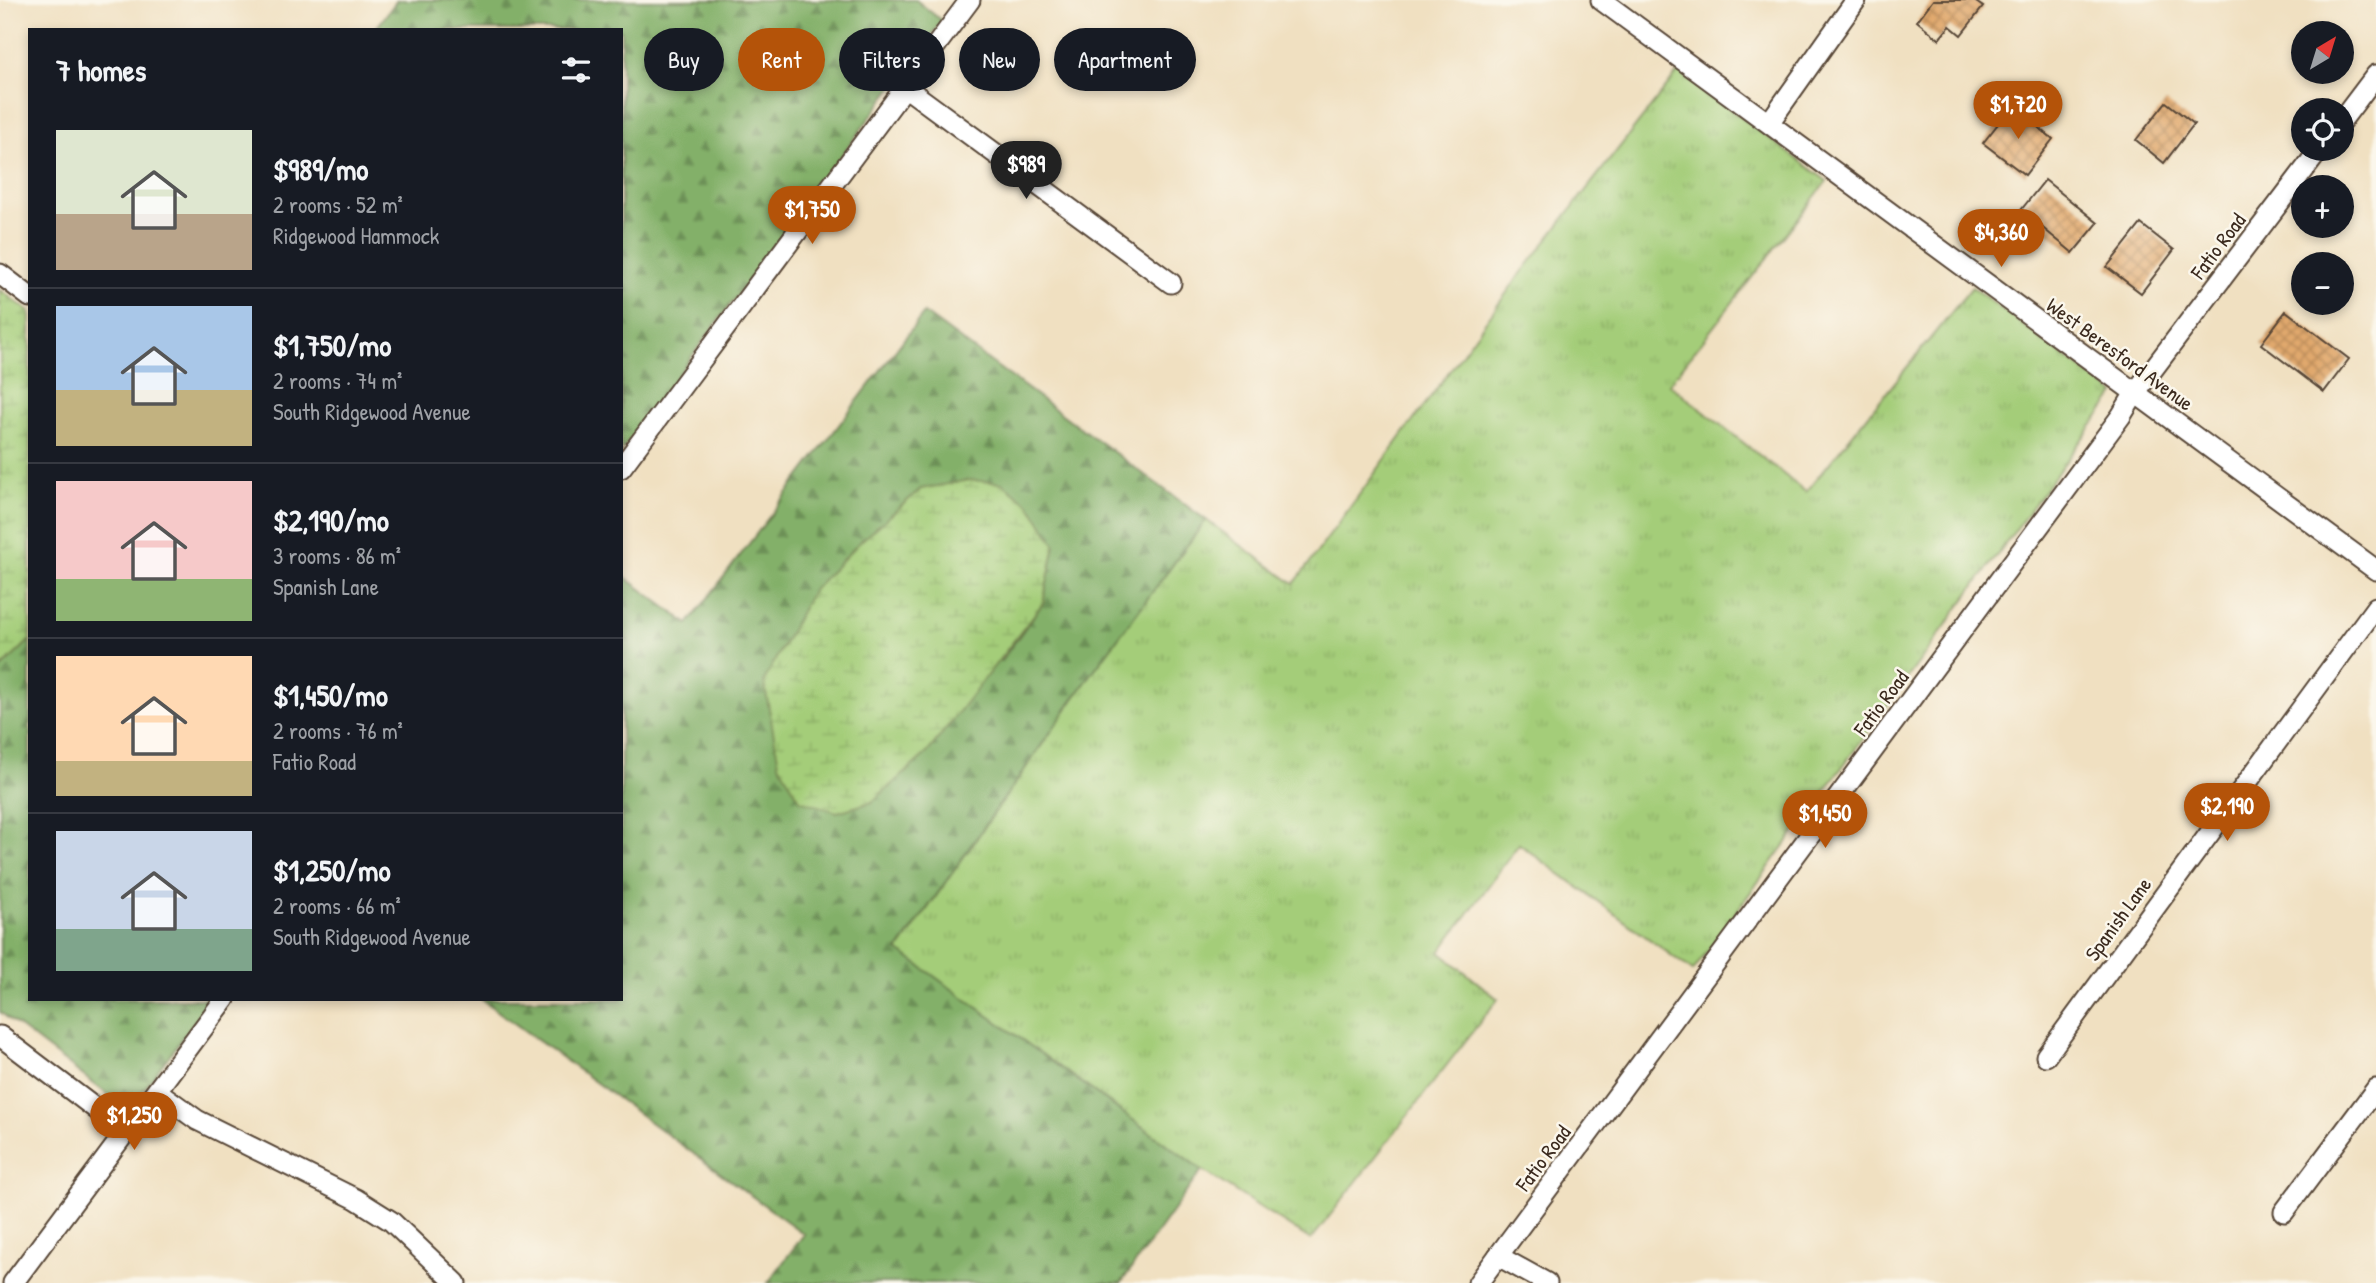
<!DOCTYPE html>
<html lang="en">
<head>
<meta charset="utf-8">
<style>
  body { margin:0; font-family:"Patrick Hand",sans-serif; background:#20242c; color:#f1f3f6; height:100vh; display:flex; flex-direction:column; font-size:26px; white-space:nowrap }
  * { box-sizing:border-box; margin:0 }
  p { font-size:23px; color:#9ea1a6 }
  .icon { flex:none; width:38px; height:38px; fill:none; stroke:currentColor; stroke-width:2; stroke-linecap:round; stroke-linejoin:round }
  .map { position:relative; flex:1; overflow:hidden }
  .panel { position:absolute; left:28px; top:28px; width:595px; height:973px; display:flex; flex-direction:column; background:#171b24; border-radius:0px; box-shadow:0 4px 10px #0003 }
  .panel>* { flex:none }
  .guide { position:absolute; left:644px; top:28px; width:665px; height:63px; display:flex; gap:14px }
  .needle { width:46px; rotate:38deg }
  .controls { position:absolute; left:2291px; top:21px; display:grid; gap:14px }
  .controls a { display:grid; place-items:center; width:63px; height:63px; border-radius:50%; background:#171b24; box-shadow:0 4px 10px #0003; font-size:35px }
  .price { position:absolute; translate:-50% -60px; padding:0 16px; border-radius:24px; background:#b45309; color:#fff; font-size:23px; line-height:46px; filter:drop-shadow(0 2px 4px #0008) }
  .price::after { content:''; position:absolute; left:50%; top:42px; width:21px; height:16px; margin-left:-10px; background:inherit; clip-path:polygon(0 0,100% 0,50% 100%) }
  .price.on { background:#222; color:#fff }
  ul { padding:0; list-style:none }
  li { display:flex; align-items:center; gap:21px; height:175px; padding:0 28px }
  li+li { border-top:2px solid #363941 }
  li span { display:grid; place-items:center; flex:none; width:196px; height:140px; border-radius:0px; color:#555 }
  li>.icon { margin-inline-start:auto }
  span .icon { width:84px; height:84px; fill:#fffc; stroke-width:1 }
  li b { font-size:30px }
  h2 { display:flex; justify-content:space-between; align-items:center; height:84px; padding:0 28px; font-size:30px }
  .chip { padding:0 24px; border-radius:32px; background:#171b24; box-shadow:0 4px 10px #0003; font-size:24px; line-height:63px }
  .chip.on { background:#b45309; color:#fff }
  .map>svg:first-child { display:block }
  .grass { fill:url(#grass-tufts); stroke:#707c4c; stroke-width:2 }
  .forest { fill:url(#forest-firs); stroke:#5f6d44; stroke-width:2; fill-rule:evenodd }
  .wetland { fill:url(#wetland-marsh); stroke:#707c4c; stroke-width:2 }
  .building { fill:url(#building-cross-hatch) }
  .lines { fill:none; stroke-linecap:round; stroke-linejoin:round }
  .minor-casing { stroke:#564536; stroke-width:23 }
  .minor { stroke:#fff; stroke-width:19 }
  .labels { text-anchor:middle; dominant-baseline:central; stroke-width:5; stroke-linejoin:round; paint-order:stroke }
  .street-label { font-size:21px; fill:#3b2a1e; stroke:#fbf7ec }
</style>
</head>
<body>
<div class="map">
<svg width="2376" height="1283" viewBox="0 0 2376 1283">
  <defs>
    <pattern id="grass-tufts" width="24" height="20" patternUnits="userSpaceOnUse" patternTransform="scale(1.75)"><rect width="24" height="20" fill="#a4cd79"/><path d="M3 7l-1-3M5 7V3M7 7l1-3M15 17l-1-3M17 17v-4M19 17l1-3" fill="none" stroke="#8eb068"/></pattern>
    <pattern id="forest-firs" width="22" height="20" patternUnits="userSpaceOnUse" patternTransform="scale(1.75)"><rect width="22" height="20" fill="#83b069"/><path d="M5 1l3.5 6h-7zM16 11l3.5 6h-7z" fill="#6c8f56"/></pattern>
    <pattern id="wetland-marsh" width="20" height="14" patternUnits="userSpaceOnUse" patternTransform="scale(1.75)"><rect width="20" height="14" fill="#a4cd79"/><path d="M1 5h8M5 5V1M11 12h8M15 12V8" fill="none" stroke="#8eb068"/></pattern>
    <pattern id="building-cross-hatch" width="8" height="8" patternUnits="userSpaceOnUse" patternTransform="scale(1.75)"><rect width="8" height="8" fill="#e1a96d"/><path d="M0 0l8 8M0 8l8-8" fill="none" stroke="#b88a59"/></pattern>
  </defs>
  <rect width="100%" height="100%" fill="#fbf7ec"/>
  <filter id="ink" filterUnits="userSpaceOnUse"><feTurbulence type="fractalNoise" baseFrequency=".0143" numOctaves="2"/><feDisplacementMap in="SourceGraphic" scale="14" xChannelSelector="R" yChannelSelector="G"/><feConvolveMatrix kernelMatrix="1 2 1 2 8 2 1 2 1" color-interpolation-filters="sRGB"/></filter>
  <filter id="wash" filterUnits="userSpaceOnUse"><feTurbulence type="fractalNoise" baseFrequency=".00686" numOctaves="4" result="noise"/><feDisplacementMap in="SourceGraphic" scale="28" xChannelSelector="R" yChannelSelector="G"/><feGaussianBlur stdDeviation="1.57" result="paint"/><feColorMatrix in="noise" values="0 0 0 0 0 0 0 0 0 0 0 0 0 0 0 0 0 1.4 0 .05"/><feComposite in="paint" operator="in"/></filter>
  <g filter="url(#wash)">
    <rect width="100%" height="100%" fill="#f0e0c1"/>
    <path class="grass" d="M 1679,71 L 1827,181 L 1669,384 L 1806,492 L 1972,287 L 2115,394 L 1693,971 L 1519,844 L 1440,952 L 1498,999 L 1311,1240 L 1202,1170 L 898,951 L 1092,673 L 1206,520 L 1294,584 L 1516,280 Z"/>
    <g class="forest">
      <path d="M 397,0 L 916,0 L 942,21 L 621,451 L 621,30 L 375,30 Z"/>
      <path d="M 924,313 L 1206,520 L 1092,673 L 898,950 L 1202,1170 L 1121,1283 L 768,1283 L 804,1234 L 481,999 L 621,999 L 621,574 L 688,624 ZM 921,489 L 1055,544 L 1043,603 L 1001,661 L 812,591 L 861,541 Z"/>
      <path d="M 30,640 L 30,999 L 212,999 L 128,1110 L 0,1012 L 0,669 Z"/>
    </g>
    <g class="wetland">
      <path d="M 0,290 L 30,312 L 30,640 L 0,669 Z"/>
      <path d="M 970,480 L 1002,483 L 1029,504 L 1055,544 L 1043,603 L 927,753 L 872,802 L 837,812 L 800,800 L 779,764 L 764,681 L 812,591 L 861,541 L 921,489 Z"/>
    </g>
    <g id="blocks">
      <g class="building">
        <path d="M 1933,0 L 1973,0 L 1983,7 L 1961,35 L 1950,26 L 1939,39 L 1917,21 Z"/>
        <path d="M 2166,102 L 2194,124 L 2164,163 L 2136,140 Z"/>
        <path d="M 2012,106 L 2053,139 L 2025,175 L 1983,143 Z"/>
        <path d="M 2045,180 L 2098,223 L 2073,253 L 2021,210 Z"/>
        <path d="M 2141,224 L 2174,250 L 2141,293 L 2107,267 Z"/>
        <path d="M 2286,311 L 2349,359 L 2324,392 L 2261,344 Z"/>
      </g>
    </g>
  </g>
  <g filter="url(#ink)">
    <use href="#blocks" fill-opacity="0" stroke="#564536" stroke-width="2"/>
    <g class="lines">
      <defs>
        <g id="minor">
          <path d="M 1601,0 L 2376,570"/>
          <path d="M 905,87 L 1171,283"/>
          <path d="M 2342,120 L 2376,75"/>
          <path d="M 1769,123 L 1856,0"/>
          <path d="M 0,274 L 30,297"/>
          <path d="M 621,468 L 970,0"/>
          <path d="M 0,1036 L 125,1131"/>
          <path d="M 2046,1056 L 2376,607"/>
          <path d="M 157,1091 L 197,1120 L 356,1199 L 391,1221 L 456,1283"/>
          <path d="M 2284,1212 L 2376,1089"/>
          <path d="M 1498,1256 L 1547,1283"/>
          <path d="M 13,1283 L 225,999"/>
          <path d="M 1478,1283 L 2121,416 L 2135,393 L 2320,149"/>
        </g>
      </defs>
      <use href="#minor" class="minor-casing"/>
      <use href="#minor" class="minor"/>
    </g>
  </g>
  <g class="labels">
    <g class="street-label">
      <text transform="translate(2218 246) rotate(-53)">Fatio Road</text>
      <text transform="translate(2120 354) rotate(36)">West Beresford Avenue</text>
      <text transform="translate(1881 703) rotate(-53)">Fatio Road</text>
      <text transform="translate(2118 919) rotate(-54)">Spanish Lane</text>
      <text transform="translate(1543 1158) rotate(-53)">Fatio Road</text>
    </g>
  </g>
</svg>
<div class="controls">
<a><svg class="needle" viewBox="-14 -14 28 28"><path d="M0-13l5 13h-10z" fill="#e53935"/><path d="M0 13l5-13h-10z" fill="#9ea1a6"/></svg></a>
<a><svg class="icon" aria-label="locate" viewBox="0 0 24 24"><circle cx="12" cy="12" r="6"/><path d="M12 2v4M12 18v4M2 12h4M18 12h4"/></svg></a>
<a>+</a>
<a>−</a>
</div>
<b class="price" style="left:2018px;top:141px">$1,720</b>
<b class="price on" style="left:1026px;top:201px">$989</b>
<b class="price" style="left:812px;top:246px">$1,750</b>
<b class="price" style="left:2001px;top:269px">$4,360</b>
<b class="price" style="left:2227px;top:843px">$2,190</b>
<b class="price" style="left:1825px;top:850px">$1,450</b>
<b class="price" style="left:134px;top:1152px">$1,250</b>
<div class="guide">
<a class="chip">Buy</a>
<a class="chip on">Rent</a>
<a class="chip">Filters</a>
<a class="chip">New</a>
<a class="chip">Apartment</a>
</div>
<section class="panel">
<h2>7 homes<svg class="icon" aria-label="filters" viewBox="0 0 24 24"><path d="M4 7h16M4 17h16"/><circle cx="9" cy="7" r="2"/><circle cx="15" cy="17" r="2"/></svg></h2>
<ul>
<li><span style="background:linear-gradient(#dfe7d0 60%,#b9a48a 0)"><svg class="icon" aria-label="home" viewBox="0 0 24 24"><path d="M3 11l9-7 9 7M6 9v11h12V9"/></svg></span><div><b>$989/mo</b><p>2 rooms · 52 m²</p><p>Ridgewood Hammock</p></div></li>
<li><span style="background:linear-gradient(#a9c7e8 60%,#c2b280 0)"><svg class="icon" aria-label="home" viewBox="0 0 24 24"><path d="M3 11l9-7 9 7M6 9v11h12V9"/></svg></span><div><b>$1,750/mo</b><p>2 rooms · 74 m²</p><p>South Ridgewood Avenue</p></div></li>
<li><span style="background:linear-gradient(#f6c9c9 70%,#8fb573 0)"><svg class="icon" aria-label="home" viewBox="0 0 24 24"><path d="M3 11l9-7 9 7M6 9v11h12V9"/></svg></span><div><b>$2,190/mo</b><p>3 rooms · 86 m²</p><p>Spanish Lane</p></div></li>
<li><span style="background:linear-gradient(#ffd9b3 75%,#c2b280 0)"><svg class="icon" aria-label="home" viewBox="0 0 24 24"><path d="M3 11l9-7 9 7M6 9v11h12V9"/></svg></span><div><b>$1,450/mo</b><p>2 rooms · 76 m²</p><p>Fatio Road</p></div></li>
<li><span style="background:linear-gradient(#c9d6e8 70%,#7fa58c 0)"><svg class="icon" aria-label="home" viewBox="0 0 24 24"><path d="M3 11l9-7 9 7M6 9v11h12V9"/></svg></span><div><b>$1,250/mo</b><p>2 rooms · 66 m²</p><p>South Ridgewood Avenue</p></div></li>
</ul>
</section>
</div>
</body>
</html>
